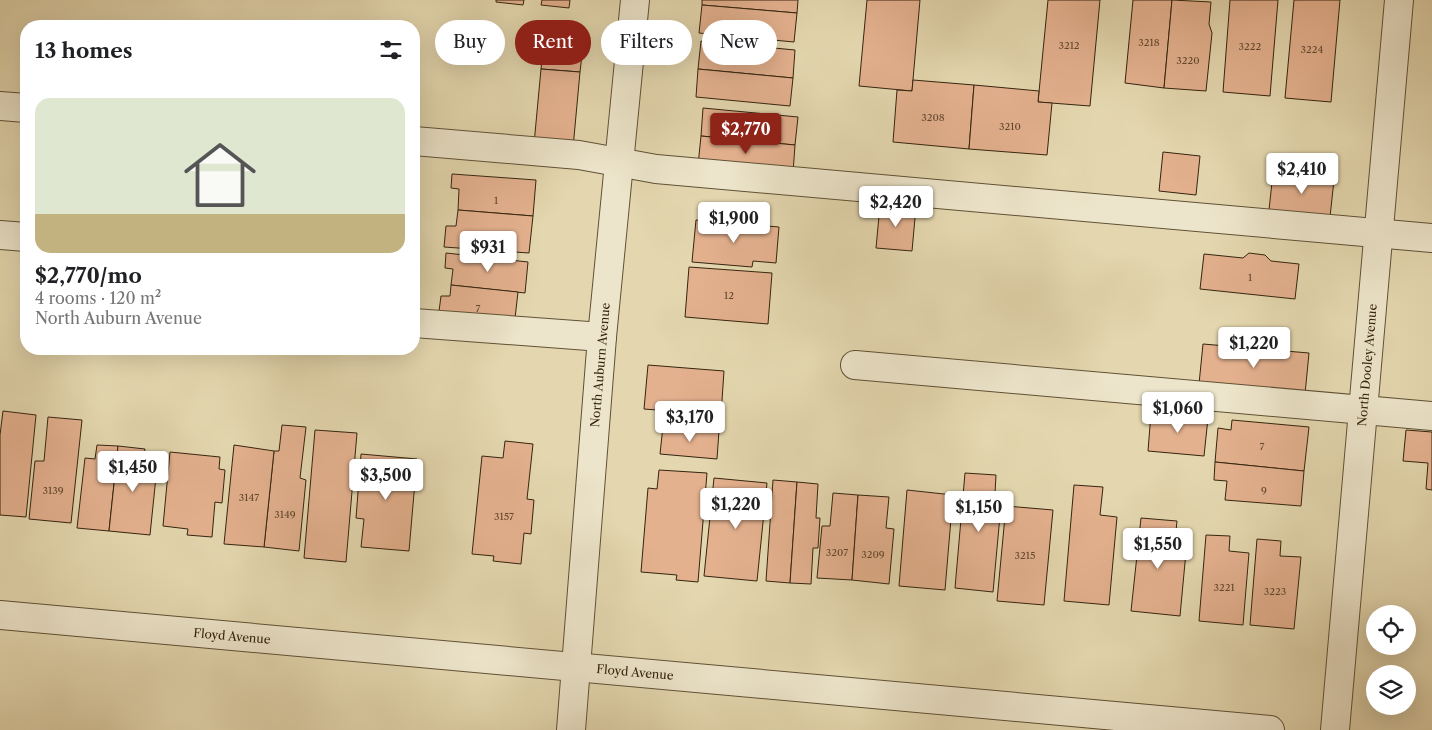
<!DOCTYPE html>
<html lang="en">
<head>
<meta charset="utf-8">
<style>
  body { margin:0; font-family:"Libre Caslon Text",serif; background:#f6f6f6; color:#202124; height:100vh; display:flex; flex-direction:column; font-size:19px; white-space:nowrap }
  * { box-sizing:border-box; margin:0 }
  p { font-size:16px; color:#757577 }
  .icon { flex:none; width:28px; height:28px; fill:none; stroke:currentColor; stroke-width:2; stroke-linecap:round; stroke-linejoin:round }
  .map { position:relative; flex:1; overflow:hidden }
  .side { position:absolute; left:20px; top:20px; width:400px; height:335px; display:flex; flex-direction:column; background:#fff; border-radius:20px; box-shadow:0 5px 20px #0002 }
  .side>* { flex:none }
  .top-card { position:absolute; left:435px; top:20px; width:475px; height:45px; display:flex; gap:10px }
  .fabs { position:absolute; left:1366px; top:605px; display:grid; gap:10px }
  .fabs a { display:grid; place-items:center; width:50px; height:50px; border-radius:50%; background:#fff; box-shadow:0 5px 20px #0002; font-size:25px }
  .price { position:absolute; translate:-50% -42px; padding:0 11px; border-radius:5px; background:#fff; color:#222; font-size:16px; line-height:32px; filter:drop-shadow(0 1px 2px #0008) }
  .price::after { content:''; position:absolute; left:50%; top:30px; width:15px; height:11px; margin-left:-8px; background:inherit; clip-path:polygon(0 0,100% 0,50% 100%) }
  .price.active { background:#8f2418; color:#fff }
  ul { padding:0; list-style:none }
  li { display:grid; align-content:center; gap:10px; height:265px; padding:0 15px }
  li+li { border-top:1px solid #e0e0e0 }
  li span { display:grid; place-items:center; height:155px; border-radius:15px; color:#555 }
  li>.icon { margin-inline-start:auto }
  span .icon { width:90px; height:90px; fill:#fffc; stroke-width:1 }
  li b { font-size:21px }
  h2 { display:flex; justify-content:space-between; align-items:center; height:60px; padding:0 15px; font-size:21px }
  .pill { padding:0 18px; border-radius:22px; background:#fff; box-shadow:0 5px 20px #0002; font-size:18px; line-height:45px }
  .pill.active { background:#8f2418; color:#fff }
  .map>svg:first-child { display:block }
  .building { fill:#e4b18f; stroke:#34240e }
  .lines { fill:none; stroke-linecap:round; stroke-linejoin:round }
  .minor-casing { stroke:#605136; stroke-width:30 }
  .minor { stroke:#ede5cb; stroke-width:28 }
  .labels { text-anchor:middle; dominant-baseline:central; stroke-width:4; stroke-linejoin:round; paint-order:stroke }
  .number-label { font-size:10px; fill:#60472e }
  .street-label { font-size:12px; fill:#34240e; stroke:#ede5cb }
</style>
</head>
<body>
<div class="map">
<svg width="1432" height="730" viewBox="0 0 1432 730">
  <rect width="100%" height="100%" fill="#e4d7af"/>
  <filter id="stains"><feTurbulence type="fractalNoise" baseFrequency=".004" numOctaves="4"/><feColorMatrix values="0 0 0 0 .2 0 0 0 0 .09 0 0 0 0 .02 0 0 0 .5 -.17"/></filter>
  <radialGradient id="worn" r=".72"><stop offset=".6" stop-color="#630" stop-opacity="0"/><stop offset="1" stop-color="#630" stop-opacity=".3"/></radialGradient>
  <g class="building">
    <path d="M 496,0 L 524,0 L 523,5 L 496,2 Z"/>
    <path d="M 542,0 L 570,0 L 569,8 L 541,5 Z"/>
    <path d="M 702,0 L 798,0 L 797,13 L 702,5 Z"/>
    <path d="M 867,0 L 920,0 L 912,91 L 859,86 Z"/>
    <path d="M 1048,0 L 1100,0 L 1090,106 L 1038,102 Z"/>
    <path d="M 1133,0 L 1172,0 L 1164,88 L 1125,83 Z"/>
    <path d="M 1172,0 L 1211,2 L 1209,24 L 1212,33 L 1206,91 L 1164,88 Z"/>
    <path d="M 1230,0 L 1278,0 L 1270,96 L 1223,92 Z"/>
    <path d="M 1294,0 L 1340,0 L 1331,102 L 1285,98 Z"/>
    <path d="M 702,5 L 797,13 L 794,42 L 699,33 Z"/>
    <path d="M 701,41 L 795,50 L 793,78 L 698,69 Z"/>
    <path d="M 544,42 L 583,46 L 580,72 L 541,69 Z"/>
    <path d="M 541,69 L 580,72 L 573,148 L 534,144 Z"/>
    <path d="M 698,69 L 793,78 L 790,106 L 696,97 Z"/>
    <path d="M 913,80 L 974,85 L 969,149 L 893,142 L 897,90 L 912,91 Z"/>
    <path d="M 974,85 L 1039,91 L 1038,102 L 1052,103 L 1047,155 L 969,149 Z"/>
    <path d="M 703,108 L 798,117 L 795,145 L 701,136 Z"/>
    <path d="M 701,136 L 795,145 L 793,173 L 698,165 Z"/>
    <path d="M 1163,152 L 1200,156 L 1196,195 L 1159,191 Z"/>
    <path d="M 1273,173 L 1334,180 L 1330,217 L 1269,210 Z"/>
    <path d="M 452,174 L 536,180 L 533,216 L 458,210 L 459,189 L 451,188 Z"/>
    <path d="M 880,205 L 916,207 L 912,251 L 876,248 Z"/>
    <path d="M 458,210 L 533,216 L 529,253 L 444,247 L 446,226 L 456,226 Z"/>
    <path d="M 696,220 L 779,227 L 776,263 L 753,261 L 752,267 L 692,262 Z"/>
    <path d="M 446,253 L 528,262 L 525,293 L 451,285 L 453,269 L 445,268 Z"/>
    <path d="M 1249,253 L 1265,255 L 1271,261 L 1299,264 L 1295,299 L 1200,289 L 1204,254 L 1243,258 Z"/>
    <path d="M 689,267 L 772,273 L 768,324 L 685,317 Z"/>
    <path d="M 451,285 L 518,292 L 514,327 L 438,319 L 441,296 L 450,296 Z"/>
    <path d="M 1203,344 L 1309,353 L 1305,394 L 1199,384 Z"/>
    <path d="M 648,365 L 724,371 L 721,415 L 644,409 Z"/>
    <path d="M 3,411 L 36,415 L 26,517 L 0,515 L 0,435 Z"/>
    <path d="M 1151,413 L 1208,418 L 1204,456 L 1148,451 Z"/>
    <path d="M 48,417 L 82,420 L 71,523 L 29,519 L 35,461 L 44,461 Z"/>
    <path d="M 1232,420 L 1309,427 L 1304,471 L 1215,462 L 1218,428 L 1231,430 Z"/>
    <path d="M 282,425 L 306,427 L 300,478 L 306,480 L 299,551 L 264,547 L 274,451 L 279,451 Z"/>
    <path d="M 663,426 L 719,431 L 717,459 L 660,454 Z"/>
    <path d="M 315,430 L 357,433 L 346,562 L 304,558 Z"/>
    <path d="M 1406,430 L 1432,432 L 1432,490 L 1426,489 L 1428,463 L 1403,461 Z"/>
    <path d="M 505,441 L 533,444 L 527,499 L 534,500 L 531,534 L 524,533 L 521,564 L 493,561 L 494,556 L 472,554 L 482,456 L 503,458 Z"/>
    <path d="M 97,445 L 118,446 L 109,531 L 77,528 L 85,458 L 95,459 Z"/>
    <path d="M 234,445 L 274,451 L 264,547 L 224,544 Z"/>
    <path d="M 118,446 L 145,449 L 143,466 L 157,467 L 150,535 L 109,531 Z"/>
    <path d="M 170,452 L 220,457 L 219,469 L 225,470 L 222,503 L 215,502 L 212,537 L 187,535 L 188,529 L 163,526 Z"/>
    <path d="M 361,454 L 417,459 L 409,551 L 361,547 L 364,519 L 356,518 Z"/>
    <path d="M 1215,462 L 1304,471 L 1301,506 L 1225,500 L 1227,481 L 1214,480 Z"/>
    <path d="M 659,470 L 707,473 L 698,582 L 676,580 L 677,575 L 641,572 L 648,488 L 657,489 Z"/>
    <path d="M 965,473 L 996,475 L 995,493 L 1002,494 L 993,592 L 955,588 Z"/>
    <path d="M 714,478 L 767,483 L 757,581 L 704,576 Z"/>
    <path d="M 773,480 L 797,482 L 790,583 L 766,581 Z"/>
    <path d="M 797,482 L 818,484 L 816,518 L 820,518 L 818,548 L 813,548 L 811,584 L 790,583 Z"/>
    <path d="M 1074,485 L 1103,487 L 1100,515 L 1117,517 L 1109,605 L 1064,601 Z"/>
    <path d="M 907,490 L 953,495 L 945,590 L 899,586 Z"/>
    <path d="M 833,493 L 858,495 L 852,580 L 817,578 L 822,526 L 830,526 Z"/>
    <path d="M 858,495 L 889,497 L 886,528 L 894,529 L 889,584 L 852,580 Z"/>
    <path d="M 1006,506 L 1053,510 L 1044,605 L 997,601 Z"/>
    <path d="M 1141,518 L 1177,521 L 1174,552 L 1186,552 L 1180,616 L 1131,611 Z"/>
    <path d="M 1206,535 L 1230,536 L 1229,551 L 1249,553 L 1243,625 L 1199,621 Z"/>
    <path d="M 1257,539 L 1281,541 L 1280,556 L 1301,557 L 1294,629 L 1250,625 Z"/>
  </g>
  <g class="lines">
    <defs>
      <g id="minor">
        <path d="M 0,106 L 26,108"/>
        <path d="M 414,141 L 579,155 L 656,169 L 1432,238"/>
        <path d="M 0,235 L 26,237"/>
        <path d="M 414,323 L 602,337"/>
        <path d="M 855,365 L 1432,416"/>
        <path d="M 0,615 L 1270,730"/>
        <path d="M 571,730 L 602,337 L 635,0"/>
        <path d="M 1335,730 L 1399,0"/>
      </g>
    </defs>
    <use href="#minor" class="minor-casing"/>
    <use href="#minor" class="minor"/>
  </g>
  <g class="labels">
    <g class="number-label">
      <text x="1149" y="42">3218</text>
      <text x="1069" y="45">3212</text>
      <text x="1250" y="46">3222</text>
      <text x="1312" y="49">3224</text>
      <text x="1188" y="60">3220</text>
      <text x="933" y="117">3208</text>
      <text x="1010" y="126">3210</text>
      <text x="496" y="200">1</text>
      <text x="1250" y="277">1</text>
      <text x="729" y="295">12</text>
      <text x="478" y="308">7</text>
      <text x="1262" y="446">7</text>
      <text x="53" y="490">3139</text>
      <text x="1264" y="490">9</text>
      <text x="249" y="497">3147</text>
      <text x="285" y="514">3149</text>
      <text x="504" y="516">3157</text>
      <text x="837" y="552">3207</text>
      <text x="873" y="554">3209</text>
      <text x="1025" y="555">3215</text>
      <text x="1224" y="587">3221</text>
      <text x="1275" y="591">3223</text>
    </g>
    <g class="street-label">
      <text transform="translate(600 365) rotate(-85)">North Auburn Avenue</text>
      <text transform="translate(1367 365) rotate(-85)">North Dooley Avenue</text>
      <text transform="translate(232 636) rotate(5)">Floyd Avenue</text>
      <text transform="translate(635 672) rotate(5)">Floyd Avenue</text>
    </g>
  </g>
  <rect width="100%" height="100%" filter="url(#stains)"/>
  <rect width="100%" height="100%" fill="url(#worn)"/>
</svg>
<div class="fabs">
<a><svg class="icon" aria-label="locate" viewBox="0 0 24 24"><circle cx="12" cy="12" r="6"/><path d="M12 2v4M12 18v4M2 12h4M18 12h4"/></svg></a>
<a><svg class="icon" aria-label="layers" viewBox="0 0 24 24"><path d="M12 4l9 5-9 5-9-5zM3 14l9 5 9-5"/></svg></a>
</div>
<b class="price active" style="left:746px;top:155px">$2,770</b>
<b class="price" style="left:1302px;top:195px">$2,410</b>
<b class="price" style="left:896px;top:228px">$2,420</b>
<b class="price" style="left:734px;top:244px">$1,900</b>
<b class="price" style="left:488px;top:273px">$931</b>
<b class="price" style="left:1254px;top:369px">$1,220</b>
<b class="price" style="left:1178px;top:434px">$1,060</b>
<b class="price" style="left:690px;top:443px">$3,170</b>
<b class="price" style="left:133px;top:493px">$1,450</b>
<b class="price" style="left:386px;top:501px">$3,500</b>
<b class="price" style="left:736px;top:530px">$1,220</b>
<b class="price" style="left:979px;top:533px">$1,150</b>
<b class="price" style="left:1158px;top:570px">$1,550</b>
<div class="top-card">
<a class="pill">Buy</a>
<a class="pill active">Rent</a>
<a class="pill">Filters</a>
<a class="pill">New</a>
</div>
<section class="side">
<h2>13 homes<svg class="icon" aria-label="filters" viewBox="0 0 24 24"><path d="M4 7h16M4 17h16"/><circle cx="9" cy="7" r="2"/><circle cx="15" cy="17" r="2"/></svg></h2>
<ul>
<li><span style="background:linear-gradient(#dfe7d0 75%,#c2b280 0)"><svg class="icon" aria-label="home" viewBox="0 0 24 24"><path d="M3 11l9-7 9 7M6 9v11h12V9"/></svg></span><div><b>$2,770/mo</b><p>4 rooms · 120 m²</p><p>North Auburn Avenue</p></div></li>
</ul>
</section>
</div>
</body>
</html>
